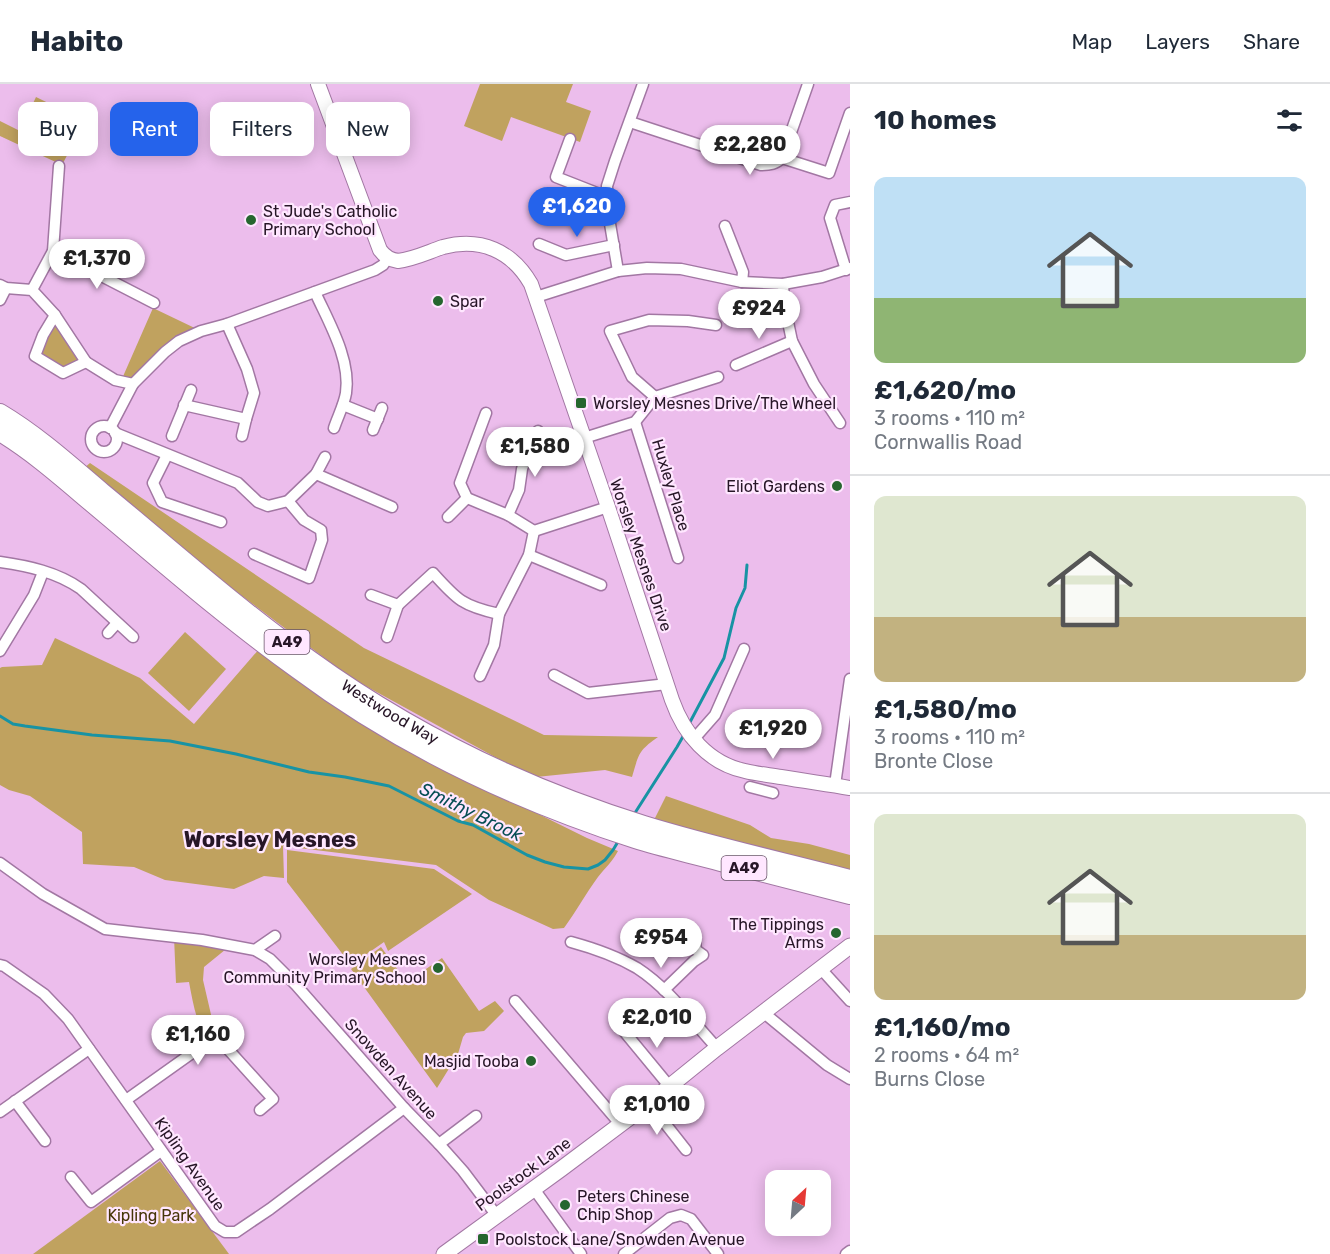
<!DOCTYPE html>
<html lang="en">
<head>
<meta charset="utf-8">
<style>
  body { margin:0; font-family:Rubik,sans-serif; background:#f2f2f3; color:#1f2937; height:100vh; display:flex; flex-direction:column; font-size:22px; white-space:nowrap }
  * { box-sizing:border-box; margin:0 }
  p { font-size:20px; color:#747a83 }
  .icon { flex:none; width:33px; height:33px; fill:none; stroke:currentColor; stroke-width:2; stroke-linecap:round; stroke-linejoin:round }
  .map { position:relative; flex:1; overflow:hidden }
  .drawer { display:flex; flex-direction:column; background:#fff; width:480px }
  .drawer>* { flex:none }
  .guide { position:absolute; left:18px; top:18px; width:570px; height:54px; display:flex; gap:12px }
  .needle { width:39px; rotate:26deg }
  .tools { position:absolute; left:765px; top:1086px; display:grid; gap:12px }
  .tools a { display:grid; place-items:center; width:66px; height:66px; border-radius:12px; background:#fff; box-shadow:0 3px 15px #0003; font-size:30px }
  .price { position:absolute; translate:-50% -51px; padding:0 14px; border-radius:21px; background:#fff; color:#222; font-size:20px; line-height:39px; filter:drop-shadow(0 2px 3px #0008) }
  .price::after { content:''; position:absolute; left:50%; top:36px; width:18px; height:14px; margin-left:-9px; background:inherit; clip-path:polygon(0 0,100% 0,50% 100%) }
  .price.on { background:#2563eb; color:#fff }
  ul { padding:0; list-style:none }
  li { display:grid; align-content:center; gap:12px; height:318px; padding:0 24px }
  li+li { border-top:2px solid #e0e1e3 }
  li span { display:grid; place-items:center; height:186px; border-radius:12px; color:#555 }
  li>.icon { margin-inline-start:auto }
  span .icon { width:108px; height:108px; fill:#fffc; stroke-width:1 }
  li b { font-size:26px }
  h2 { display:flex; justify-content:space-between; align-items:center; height:72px; padding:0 24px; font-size:26px }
  .tag { padding:0 21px; border-radius:12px; background:#fff; box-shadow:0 3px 15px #0003; font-size:21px; line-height:54px }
  .tag.on { background:#2563eb; color:#fff }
  header { display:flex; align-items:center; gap:36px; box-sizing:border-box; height:84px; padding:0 30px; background:#fff; border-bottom:2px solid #e0e1e3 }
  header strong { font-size:28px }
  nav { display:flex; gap:33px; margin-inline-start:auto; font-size:21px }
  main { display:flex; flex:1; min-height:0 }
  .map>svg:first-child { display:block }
  .green { fill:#c0a25f }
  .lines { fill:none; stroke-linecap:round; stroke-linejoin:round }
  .stream { stroke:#1893a4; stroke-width:3 }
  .minor-casing { stroke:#a277a3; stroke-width:13 }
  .tertiary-casing { stroke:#a277a3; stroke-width:16 }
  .secondary-casing { stroke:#a277a3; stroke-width:17 }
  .trunk-casing { stroke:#a277a3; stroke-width:20 }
  .minor { stroke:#fff; stroke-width:10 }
  .tertiary { stroke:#fff; stroke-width:14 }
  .secondary { stroke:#fff; stroke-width:15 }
  .trunk { stroke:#fff; stroke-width:18 }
  .poi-dot { fill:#26662f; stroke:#ffe7ff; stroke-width:2 }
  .labels { text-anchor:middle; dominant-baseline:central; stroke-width:4.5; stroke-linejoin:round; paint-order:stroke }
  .shield { fill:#ffe7ff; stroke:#685568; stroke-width:1.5 }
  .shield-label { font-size:15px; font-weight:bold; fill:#271627 }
  .poi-label { font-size:16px; fill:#271627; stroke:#ffe7ff; text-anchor:start }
  .street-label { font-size:16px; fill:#271627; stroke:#ffe7ff }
  .park-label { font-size:16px; fill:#463508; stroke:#ffe7ff }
  .water-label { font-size:18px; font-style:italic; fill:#064d54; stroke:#ffe7ff }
  .district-label { font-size:22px; font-weight:bold; fill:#271627; stroke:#ffe7ff }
</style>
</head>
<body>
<header>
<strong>Habito</strong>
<nav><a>Map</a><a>Layers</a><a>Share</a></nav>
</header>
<main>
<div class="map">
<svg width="850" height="1170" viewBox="0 0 850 1170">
  <rect width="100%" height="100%" fill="#ecbdec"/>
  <g class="green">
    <path d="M 480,0 L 573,0 L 566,18 L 591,27 L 580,58 L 511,33 L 502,57 L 464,42 Z"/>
    <path d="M 36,13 L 85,37 L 62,81 L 0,52 L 0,37 L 20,47 Z"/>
    <path d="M 153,224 L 201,247 L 160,273 L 133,300 L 121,297 Z"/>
    <path d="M 55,231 L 86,278 L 63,289 L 35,272 Z"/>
    <path d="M 90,379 L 364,564 L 544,651 L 658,653 C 638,667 639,670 632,693 L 605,686 L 536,693 L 515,684 L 351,594 L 108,411 L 83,385 Z"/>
    <path d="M 185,548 L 226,585 L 189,627 L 148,589 Z"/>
    <path d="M 55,554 L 140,594 L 194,640 L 260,564 L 498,710 L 587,754 L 618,767 C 613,777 605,784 598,793 C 586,809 576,828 564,844 L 553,845 L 489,816 L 436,781 L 283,762 L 284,794 L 264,792 L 234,805 L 165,796 L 134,783 L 83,780 L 82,748 L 30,712 L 9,706 L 0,701 L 0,584 L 2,583 L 42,581 Z"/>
    <path d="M 666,712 L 750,741 L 771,754 L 809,760 L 850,771 L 850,789 L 653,738 Z"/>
    <path d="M 287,766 L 434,785 L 472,810 L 388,867 L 384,858 L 351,881 L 287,798 Z"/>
    <path d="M 174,853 L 231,861 L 204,883 L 203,896 L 216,952 L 208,957 C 196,939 193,919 189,898 L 176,899 Z"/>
    <path d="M 381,863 L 407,898 L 442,874 L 479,927 L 495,917 L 504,927 L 484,947 L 466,949 L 463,953 L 458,970 L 437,1004 L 351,885 Z"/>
    <path d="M 160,1077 L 229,1170 L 33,1170 Z"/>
  </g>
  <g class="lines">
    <g class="stream">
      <path d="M 0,632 L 13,640 L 25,642 L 92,651 L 170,657 L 236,670 L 309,688 L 345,693 L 389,702 L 458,737 L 473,741 L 527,771 L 545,778 L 564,783 L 588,785 L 598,781 L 605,776 L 613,766 L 619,756"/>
      <path d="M 689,640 L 724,574 L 736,524 L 745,504 L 747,481"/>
      <path d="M 633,732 L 677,663 L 685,649"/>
    </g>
    <defs>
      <g id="minor">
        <path d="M 630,38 L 761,81 C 770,81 776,80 782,74 L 808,0"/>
        <path d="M 570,55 L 556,93 L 607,113"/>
        <path d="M 782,74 L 829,89 L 850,29"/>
        <path d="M 725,142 L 743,188 L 742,198"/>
        <path d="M 539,160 L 566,171 L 614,161"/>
        <path d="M 53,167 L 154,219"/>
        <path d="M 846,186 L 830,134 L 835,121 L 850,118"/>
        <path d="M 618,187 L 608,128 L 607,102 L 615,77 L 643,0"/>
        <path d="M 783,200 L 784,219 L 792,257 L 814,300 L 840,339"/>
        <path d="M 0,201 L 6,204 L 32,206 L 55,231 L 86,278 L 115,296 L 133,300"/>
        <path d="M 32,206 L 53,167 L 59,82"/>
        <path d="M 315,208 C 328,237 351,275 346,309 C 344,321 338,332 334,344"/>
        <path d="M 536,213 L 618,187 L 647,184 L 681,185 L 742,198 L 783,200 L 822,193 L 850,184"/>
        <path d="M 0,216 L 6,204"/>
        <path d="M 55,231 L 43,251 L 35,272 L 63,289 L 86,278"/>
        <path d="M 736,281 L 792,257"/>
        <path d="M 655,313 L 632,293 L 610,247 L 649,236 L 688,237 L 716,241"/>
        <path d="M 184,321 L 246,335 L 254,309 L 247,285 L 227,240"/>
        <path d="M 343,321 L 378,335"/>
        <path d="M 486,329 L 460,399 L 467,414 L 508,431 L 534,447 L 608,423"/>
        <path d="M 635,338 L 678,474"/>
        <circle cx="104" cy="355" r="13"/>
        <path d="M 110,344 L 133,300 L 165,268 L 179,257 L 201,247 L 227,240 L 375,186 L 383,181 L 388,174"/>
        <path d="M 373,346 L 382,324"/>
        <path d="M 115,349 L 238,399 L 258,418 L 268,422 L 288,417 L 316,390 L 325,373"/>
        <path d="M 172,352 L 191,306"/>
        <path d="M 242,352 L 246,335"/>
        <path d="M 584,354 L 635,338 L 655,313 L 718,293"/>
        <path d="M 167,371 L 153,399 L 162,418 L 221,438"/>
        <path d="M 316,390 L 392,423"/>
        <path d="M 508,431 L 519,406 L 522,385 L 526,373 L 538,347"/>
        <path d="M 448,433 L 467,414"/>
        <path d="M 254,470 L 309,494 L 322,456 L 321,446 L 304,436 L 288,417"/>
        <path d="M 529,471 L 601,501"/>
        <path d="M 0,478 C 28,482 57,488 81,505 L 133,553"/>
        <path d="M 371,511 L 398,521 L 433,489 C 457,516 463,522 499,530 L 529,471 L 534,447"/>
        <path d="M 108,549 L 117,539"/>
        <path d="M 387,553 L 398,521"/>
        <path d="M 0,567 L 34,511 L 43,488"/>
        <path d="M 554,591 L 588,609 L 667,600"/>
        <path d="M 480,592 L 494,561 L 499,530"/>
        <path d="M 693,656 L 715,631 L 744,565"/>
        <path d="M 835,701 L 850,595"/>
        <path d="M 750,703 L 773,709"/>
        <path d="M 0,779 L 43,810 L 105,845 L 202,856 L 255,866 L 270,875 L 296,901 L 404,1024 L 439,1060 L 463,1087 L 497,1132"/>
        <path d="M 571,858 C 593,864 618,873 637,884 C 668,904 692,937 717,964"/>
        <path d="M 255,866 L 275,852"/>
        <path d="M 0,881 L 4,882 L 44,910 L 68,935 L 215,1142 L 225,1148 L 236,1148 L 270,1125 L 404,1024"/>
        <path d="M 821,885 L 850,917"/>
        <path d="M 664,906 L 694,877 L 703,871 L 696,866 L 695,859"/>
        <path d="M 515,917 L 621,1041"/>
        <path d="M 764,929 L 827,981 L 850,995"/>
        <path d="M 623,946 L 670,1003"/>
        <path d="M 126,1016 L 216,952 L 273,1015 L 260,1026"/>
        <path d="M 15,1017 L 45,1057"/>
        <path d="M 649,1019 L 686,1066"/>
        <path d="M 0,1028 L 89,965"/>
        <path d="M 439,1060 L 476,1032"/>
        <path d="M 71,1093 L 91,1118 L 161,1067"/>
        <path d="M 534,1105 L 581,1170"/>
        <path d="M 624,1170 L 670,1134 L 681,1131 L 691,1135 L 718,1170"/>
        <path d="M 846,1170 L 850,1167"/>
      </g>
      <path id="tertiary" d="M 318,0 L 380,166 C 385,173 390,176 398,177 C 414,175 428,168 443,163 C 481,153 512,167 531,200 L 608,423 L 672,616 C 684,650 708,679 745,687 C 757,690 769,691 781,693 C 804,697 827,700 850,704"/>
      <path id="secondary" d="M 444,1170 L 561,1085 L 649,1019 L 717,964 L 850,862"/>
      <g id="trunk">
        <path id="s1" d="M 0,329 C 37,351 69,380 102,408 C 170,464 237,524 309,575 C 411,649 525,704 644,741 C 712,762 781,777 850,795"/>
        <path d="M 0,348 C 38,371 71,402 105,430 C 168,483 230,537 297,585 C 399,661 514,716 635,755 C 663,764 692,770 721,778 C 764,789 807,800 850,811"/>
      </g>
    </defs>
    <use href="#minor" class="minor-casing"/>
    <use href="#tertiary" class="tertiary-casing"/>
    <use href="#secondary" class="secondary-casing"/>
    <use href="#trunk" class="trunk-casing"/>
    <use href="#minor" class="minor"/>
    <use href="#tertiary" class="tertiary"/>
    <use href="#secondary" class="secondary"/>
    <use href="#trunk" class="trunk"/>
  </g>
  <g class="poi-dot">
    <circle cx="251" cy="136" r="6"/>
    <circle cx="438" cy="217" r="6"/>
    <rect x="575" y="313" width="12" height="12" rx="3"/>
    <circle cx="837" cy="402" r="6"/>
    <circle cx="836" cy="849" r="6"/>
    <circle cx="438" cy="884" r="6"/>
    <circle cx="531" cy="977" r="6"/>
    <circle cx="565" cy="1121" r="6"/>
    <rect x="477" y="1149" width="12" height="12" rx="3"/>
  </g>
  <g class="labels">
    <g class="shield">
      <rect x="264.5" y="546" width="45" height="24" rx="4.5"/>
      <rect x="721.5" y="772" width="45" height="24" rx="4.5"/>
    </g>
    <g class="shield-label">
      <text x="287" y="558">A49</text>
      <text x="744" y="784">A49</text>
    </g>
    <g class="poi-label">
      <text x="263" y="127">St Jude's Catholic<tspan x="263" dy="18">Primary School</tspan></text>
      <text x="450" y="217">Spar</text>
      <text x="593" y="319">Worsley Mesnes Drive/The Wheel</text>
      <text x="825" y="402" text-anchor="end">Eliot Gardens</text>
      <text x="824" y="840" text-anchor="end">The Tippings<tspan x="824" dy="18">Arms</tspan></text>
      <text x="426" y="875" text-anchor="end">Worsley Mesnes<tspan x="426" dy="18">Community Primary School</tspan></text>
      <text x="519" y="977" text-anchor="end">Masjid Tooba</text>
      <text x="577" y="1112">Peters Chinese<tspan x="577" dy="18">Chip Shop</tspan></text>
      <text x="495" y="1155">Poolstock Lane/Snowden Avenue</text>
    </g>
    <g class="street-label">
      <text transform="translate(671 401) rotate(73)">Huxley Place</text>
      <text transform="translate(641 471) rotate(71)">Worsley Mesnes Drive</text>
      <text stroke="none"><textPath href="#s1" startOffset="492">Westwood Way</textPath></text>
      <text transform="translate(391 985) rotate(48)">Snowden Avenue</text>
      <text transform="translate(190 1080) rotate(55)">Kipling Avenue</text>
      <text transform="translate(523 1090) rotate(-36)">Poolstock Lane</text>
    </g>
    <g class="park-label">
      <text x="151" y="1131">Kipling Park</text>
    </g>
    <g class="water-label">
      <text transform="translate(471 728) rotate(26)">Smithy Brook</text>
    </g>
    <g class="district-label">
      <text x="270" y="755">Worsley Mesnes</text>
    </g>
  </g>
</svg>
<div class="tools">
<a><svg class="needle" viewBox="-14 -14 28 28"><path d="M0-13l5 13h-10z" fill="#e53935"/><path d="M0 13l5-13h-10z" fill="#747a83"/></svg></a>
</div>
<b class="price" style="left:750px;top:92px">£2,280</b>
<b class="price on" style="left:577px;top:154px">£1,620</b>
<b class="price" style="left:97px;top:206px">£1,370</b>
<b class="price" style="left:759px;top:256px">£924</b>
<b class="price" style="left:535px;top:394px">£1,580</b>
<b class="price" style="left:773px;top:676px">£1,920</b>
<b class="price" style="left:661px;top:885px">£954</b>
<b class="price" style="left:657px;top:965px">£2,010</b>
<b class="price" style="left:198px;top:982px">£1,160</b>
<b class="price" style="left:657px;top:1052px">£1,010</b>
<div class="guide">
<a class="tag">Buy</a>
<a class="tag on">Rent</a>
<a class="tag">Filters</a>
<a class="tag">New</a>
</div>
</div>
<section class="drawer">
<h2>10 homes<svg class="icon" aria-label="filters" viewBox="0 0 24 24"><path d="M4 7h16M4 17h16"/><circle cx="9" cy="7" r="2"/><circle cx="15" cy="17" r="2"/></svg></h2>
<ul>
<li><span style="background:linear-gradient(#bfe0f5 65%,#8fb573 0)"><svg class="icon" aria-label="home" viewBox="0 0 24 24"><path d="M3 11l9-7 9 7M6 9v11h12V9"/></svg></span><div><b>£1,620/mo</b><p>3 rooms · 110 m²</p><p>Cornwallis Road</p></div></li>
<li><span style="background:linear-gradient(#dfe7d0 65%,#c2b280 0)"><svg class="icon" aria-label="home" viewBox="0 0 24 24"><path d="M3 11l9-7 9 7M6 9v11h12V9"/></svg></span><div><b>£1,580/mo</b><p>3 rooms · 110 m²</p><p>Bronte Close</p></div></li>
<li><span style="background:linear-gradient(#dfe7d0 65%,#c2b280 0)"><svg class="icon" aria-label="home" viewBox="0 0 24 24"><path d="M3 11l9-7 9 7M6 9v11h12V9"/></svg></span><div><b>£1,160/mo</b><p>2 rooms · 64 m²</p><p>Burns Close</p></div></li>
</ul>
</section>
</main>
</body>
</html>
